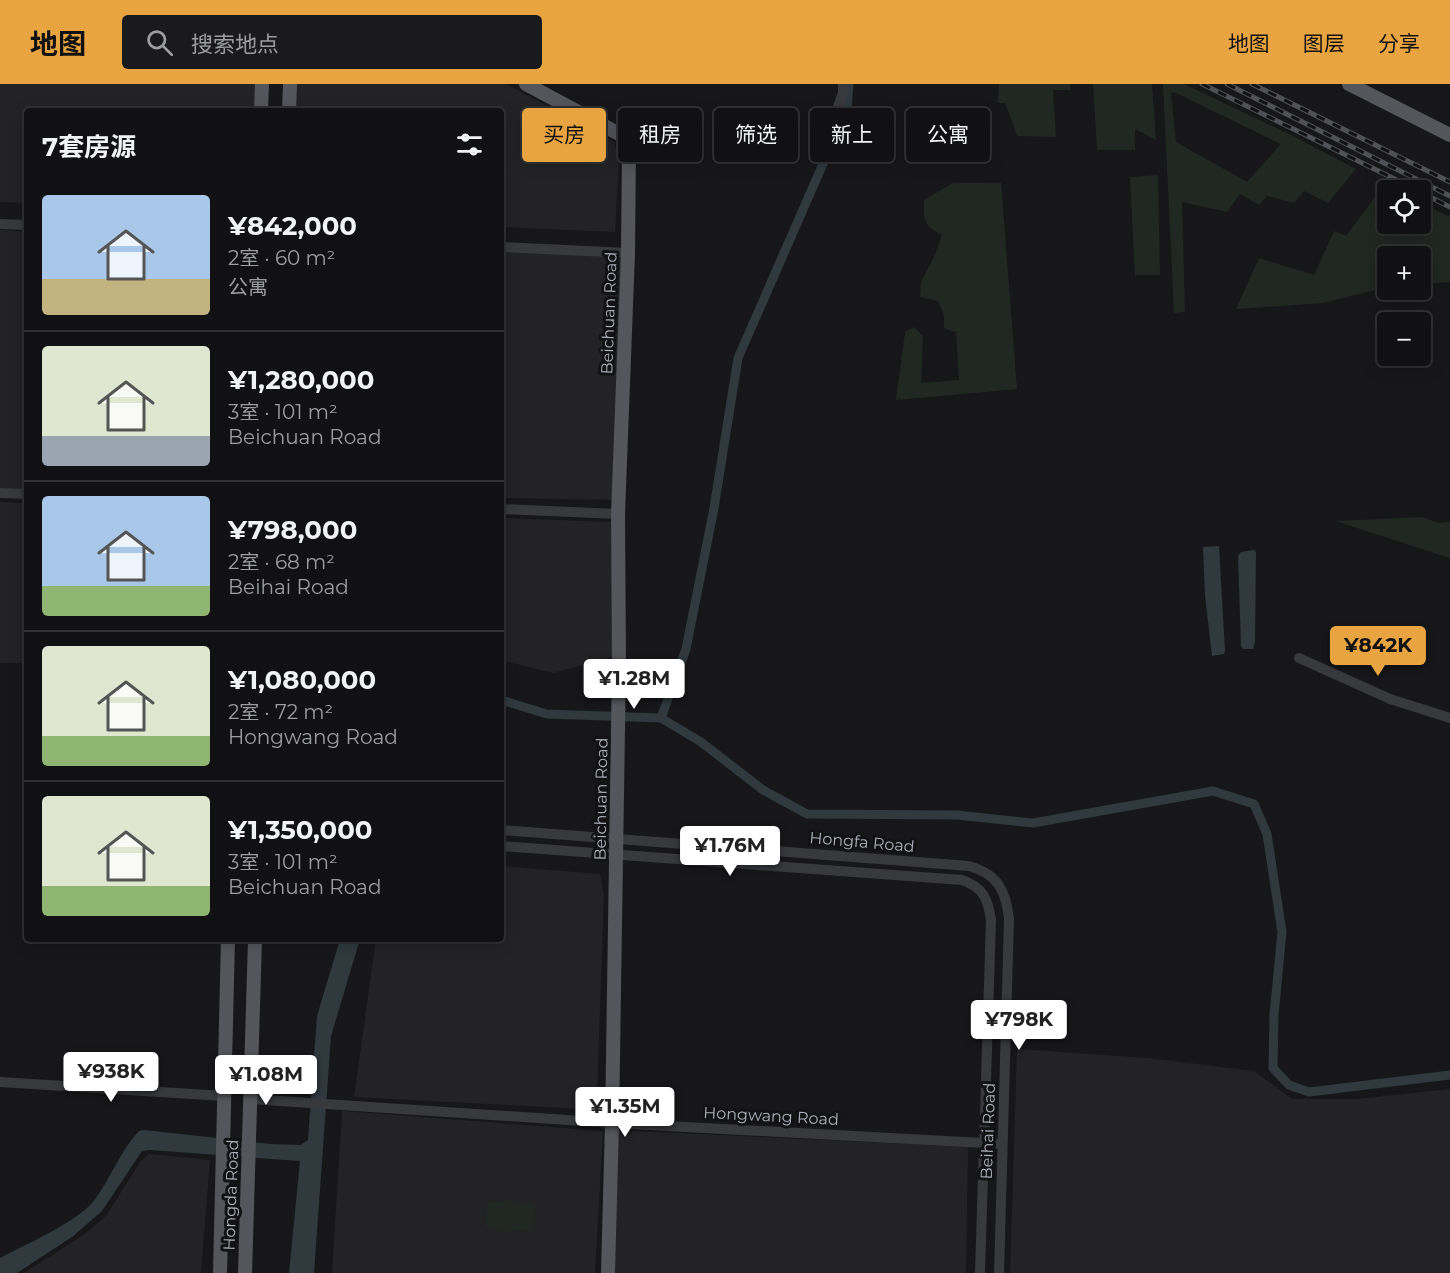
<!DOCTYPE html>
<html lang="zh">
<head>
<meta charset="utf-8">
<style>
  body { margin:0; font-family:Montserrat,"Noto Sans SC",sans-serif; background:#1a1a1c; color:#f1f3f6; height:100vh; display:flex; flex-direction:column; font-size:22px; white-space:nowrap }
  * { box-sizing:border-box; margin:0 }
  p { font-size:20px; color:#9c9da0 }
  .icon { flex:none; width:33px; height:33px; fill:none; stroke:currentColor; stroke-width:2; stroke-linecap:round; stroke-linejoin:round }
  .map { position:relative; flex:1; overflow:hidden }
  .details { position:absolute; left:24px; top:24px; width:480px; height:834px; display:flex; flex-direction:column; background:#111113; border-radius:6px; box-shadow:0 3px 15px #0003,0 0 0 2px #303133 }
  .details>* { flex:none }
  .top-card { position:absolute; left:522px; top:24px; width:570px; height:54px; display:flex; gap:12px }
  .tools { position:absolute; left:1377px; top:96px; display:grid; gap:12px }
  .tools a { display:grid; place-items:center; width:54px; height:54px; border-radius:6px; background:#111113; box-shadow:0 3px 15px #0003,0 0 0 2px #303133; font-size:30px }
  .price { position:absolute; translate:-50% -51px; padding:0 14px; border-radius:6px; background:#fff; color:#222; font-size:20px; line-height:39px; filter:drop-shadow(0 2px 3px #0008) }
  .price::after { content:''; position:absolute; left:50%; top:36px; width:18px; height:14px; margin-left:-9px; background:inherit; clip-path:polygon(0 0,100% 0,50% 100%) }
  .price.active { background:#e8a440; color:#111 }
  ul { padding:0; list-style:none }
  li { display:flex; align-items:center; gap:18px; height:150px; padding:0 18px }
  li+li { border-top:2px solid #303133 }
  li span { display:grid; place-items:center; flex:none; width:168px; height:120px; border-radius:6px; color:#555 }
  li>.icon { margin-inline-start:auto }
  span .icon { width:72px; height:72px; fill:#fffc; stroke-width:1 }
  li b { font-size:26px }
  h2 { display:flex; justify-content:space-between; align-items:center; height:72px; padding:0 18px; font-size:26px }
  .chip { padding:0 21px; border-radius:6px; background:#111113; box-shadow:0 3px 15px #0003,0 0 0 2px #303133; font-size:21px; line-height:54px }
  .chip.active { background:#e8a440; color:#111 }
  header { display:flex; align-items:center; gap:36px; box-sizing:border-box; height:84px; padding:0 30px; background:#e8a440; color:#111 }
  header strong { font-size:28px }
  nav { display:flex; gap:33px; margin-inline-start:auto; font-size:21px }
  .search { width:420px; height:54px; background:#1a1a1c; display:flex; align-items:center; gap:15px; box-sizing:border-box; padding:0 21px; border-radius:6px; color:#9c9da0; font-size:22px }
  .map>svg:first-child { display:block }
  .built { fill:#232326 }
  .green { fill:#212822; fill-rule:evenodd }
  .water { fill:#2f393e }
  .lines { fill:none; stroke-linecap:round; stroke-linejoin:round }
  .canal { stroke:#2f393e; stroke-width:9 }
  .minor { stroke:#38393d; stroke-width:10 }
  .major { stroke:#54565c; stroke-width:14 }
  .rail-casing { stroke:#4f5156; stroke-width:5 }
  .rail { stroke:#121214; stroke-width:3; stroke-dasharray:9; stroke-linecap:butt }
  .labels { text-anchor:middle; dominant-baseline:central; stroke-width:6; stroke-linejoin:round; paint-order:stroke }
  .street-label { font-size:16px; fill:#aaafb8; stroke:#121214 }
</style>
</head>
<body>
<header>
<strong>地图</strong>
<div class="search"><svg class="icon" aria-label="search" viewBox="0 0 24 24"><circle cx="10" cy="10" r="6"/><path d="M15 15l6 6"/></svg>搜索地点</div>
<nav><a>地图</a><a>图层</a><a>分享</a></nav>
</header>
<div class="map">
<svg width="1450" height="1189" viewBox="0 0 1450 1189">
  <rect width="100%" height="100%" fill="#171719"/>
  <g class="built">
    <path d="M 0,0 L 258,0 L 257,27 L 27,27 L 27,119 L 0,118 Z"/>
    <path d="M 296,0 L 506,0 L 614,58 L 619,75 L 615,148 L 501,143 L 501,27 L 294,27 Z"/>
    <path d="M 0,146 L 27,148 L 27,405 L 0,405 Z"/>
    <path d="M 501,167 L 623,173 L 614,416 L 501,414 Z"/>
    <path d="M 0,418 L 27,419 L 27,579 L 0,579 Z"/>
    <path d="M 501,434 L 613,438 L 613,573 L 553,589 L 501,576 Z"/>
    <path d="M 501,782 L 600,790 L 604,812 L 597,1009 L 582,1025 L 354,1013 L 376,855 L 501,855 Z"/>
    <path d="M 1017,965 L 1148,974 L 1254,987 L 1292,1015 L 1358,1015 L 1450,1005 L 1450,1189 L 1010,1189 Z"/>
    <path d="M 342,1027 L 603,1047 L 595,1189 L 332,1189 Z"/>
    <path d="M 616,1046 L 968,1063 L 966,1189 L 613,1189 Z"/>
    <path d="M 149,1070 L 210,1076 L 201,1189 L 24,1189 L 82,1152 L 106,1132 L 140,1078 Z"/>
  </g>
  <g class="green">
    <path d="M 999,0 L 1070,0 L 1071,6 L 1053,6 L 1056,53 L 1017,52 L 1005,19 L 998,19 Z"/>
    <path d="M 1093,0 L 1152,0 L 1156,56 L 1135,45 L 1135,66 L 1097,66 Z"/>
    <path d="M 1163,0 L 1184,0 L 1289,50 L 1356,85 L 1328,119 L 1304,107 L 1294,119 L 1267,112 L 1259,121 L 1240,110 L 1227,128 L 1182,118 L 1185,228 L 1174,229 ZM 1174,8 L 1281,60 L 1247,98 L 1176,58 L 1171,9 Z"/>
    <path d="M 1158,91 L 1160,191 L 1135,191 L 1130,93 Z"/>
    <path d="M 953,99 L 1001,99 L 1017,305 L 896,316 L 905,248 L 914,243 L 923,252 L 921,299 L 959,296 L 956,248 L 944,244 L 944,231 L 938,217 L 920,213 L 921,198 L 935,171 L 942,151 C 924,141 923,137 924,116 Z"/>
    <path d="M 1384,101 L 1396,106 L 1388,106 L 1388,140 L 1420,140 L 1421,119 L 1450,133 L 1450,198 L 1421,200 L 1420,172 L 1388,172 L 1387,203 L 1323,219 L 1236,225 L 1259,174 L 1314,191 L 1334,147 L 1346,152 Z"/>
    <path d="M 1422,433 L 1439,439 L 1450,438 L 1450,474 L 1336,437 Z"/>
    <path d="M 487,1117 L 534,1121 L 532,1147 L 486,1144 Z"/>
  </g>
  <g class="water">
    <path d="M 1219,462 L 1225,567 L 1224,570 L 1212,572 L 1205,511 L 1203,463 Z"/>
    <path d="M 1254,466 L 1256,468 L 1255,558 L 1253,565 L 1243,565 L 1241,562 L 1238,472 L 1241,468 Z"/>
    <path d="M 340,855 L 360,855 L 331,952 L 314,1189 L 289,1189 L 300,1077 L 150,1066 L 142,1067 L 102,1127 L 72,1153 L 17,1189 L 0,1189 L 0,1174 C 26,1160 79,1138 96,1114 C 111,1093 121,1066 139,1047 L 144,1046 L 271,1060 L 301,1061 L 308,1056 L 317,932 Z"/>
  </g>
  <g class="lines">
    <g class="canal">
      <path d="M 501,616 L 547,630 L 661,634 L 701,658 L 763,706 L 807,730 L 957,731 L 1033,739 L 1213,707 L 1254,720 L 1267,750 L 1282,848 L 1274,931 L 1273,984 L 1289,1001 L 1309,1008 L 1450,991"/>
      <path d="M 661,634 L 686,565 L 714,424 L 738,274 L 847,25 L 849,0"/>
    </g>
    <g class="minor">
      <path d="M 825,59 L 843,9 L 843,0"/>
      <path d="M 0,140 L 27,141"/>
      <path d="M 501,163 L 628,169"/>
      <path d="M 0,409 L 27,410"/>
      <path d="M 501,425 L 618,430"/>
      <path d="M 1299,574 L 1390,615 L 1450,634"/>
      <path d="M 501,746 L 969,782 C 998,790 1006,807 1009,835 L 999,1189"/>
      <path d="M 501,762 L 962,796 C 983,803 988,815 991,836 L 980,1189"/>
      <path d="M 0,998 L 224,1012"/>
      <path d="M 251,1015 L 612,1039 L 1002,1060"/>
    </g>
    <g class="major">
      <path d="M 526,0 L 623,52 L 629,62 L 628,169 L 618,430 L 619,579 L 612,1039 L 608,1189"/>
      <path d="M 1349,0 L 1450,51"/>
      <path d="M 261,27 L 262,0"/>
      <path d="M 289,27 L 290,0"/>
      <path d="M 220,1189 L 228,855"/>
      <path d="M 245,1189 L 255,855"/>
    </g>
    <defs>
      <g id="rail">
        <path d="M 1202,0 L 1417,106"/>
        <path d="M 1227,0 L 1450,112"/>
        <path d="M 1252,0 L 1450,98"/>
        <path d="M 1420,108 L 1450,123"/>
      </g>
    </defs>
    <use href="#rail" class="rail-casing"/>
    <use href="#rail" class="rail"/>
  </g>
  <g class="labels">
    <g class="street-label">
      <text transform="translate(609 229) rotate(-88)">Beichuan Road</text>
      <text transform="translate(601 715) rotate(-89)">Beichuan Road</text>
      <text transform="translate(862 758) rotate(5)">Hongfa Road</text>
      <text transform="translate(771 1032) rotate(3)">Hongwang Road</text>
      <text transform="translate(988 1047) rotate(-88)">Beihai Road</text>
      <text transform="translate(231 1111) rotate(-88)">Hongda Road</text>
    </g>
  </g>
</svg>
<div class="tools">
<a><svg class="icon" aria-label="locate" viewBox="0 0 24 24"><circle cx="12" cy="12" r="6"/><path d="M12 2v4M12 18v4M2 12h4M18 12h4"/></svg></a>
<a>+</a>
<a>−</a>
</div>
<b class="price active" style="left:1378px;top:593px">¥842K</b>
<b class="price" style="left:634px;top:626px">¥1.28M</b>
<b class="price" style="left:730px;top:793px">¥1.76M</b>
<b class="price" style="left:1019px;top:967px">¥798K</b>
<b class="price" style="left:111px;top:1019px">¥938K</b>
<b class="price" style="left:266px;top:1022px">¥1.08M</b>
<b class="price" style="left:625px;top:1054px">¥1.35M</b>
<div class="top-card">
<a class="chip active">买房</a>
<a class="chip">租房</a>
<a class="chip">筛选</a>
<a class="chip">新上</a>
<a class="chip">公寓</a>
</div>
<section class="details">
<h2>7套房源<svg class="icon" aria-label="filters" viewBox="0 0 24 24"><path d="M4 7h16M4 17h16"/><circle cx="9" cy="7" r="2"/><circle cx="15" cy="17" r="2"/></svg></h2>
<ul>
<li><span style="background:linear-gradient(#a9c7e8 70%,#c2b280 0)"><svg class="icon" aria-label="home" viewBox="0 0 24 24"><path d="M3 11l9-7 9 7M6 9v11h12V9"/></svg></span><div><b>¥842,000</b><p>2室 · 60 m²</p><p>公寓</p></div></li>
<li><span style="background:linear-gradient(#dfe7d0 75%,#9aa5b1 0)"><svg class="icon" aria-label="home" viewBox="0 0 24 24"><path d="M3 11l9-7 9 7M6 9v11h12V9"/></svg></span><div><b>¥1,280,000</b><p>3室 · 101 m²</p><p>Beichuan Road</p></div></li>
<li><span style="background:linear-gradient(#a9c7e8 75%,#8fb573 0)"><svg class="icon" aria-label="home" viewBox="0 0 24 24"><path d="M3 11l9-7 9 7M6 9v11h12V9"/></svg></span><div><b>¥798,000</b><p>2室 · 68 m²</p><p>Beihai Road</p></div></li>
<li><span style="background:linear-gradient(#dfe7d0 75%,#8fb573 0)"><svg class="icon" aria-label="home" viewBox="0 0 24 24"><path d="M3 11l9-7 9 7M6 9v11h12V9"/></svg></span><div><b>¥1,080,000</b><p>2室 · 72 m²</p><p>Hongwang Road</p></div></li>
<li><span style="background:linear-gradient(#dfe7d0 75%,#8fb573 0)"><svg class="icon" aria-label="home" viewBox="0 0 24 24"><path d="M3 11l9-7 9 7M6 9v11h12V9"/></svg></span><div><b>¥1,350,000</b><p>3室 · 101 m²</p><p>Beichuan Road</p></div></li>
</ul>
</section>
</div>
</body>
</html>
